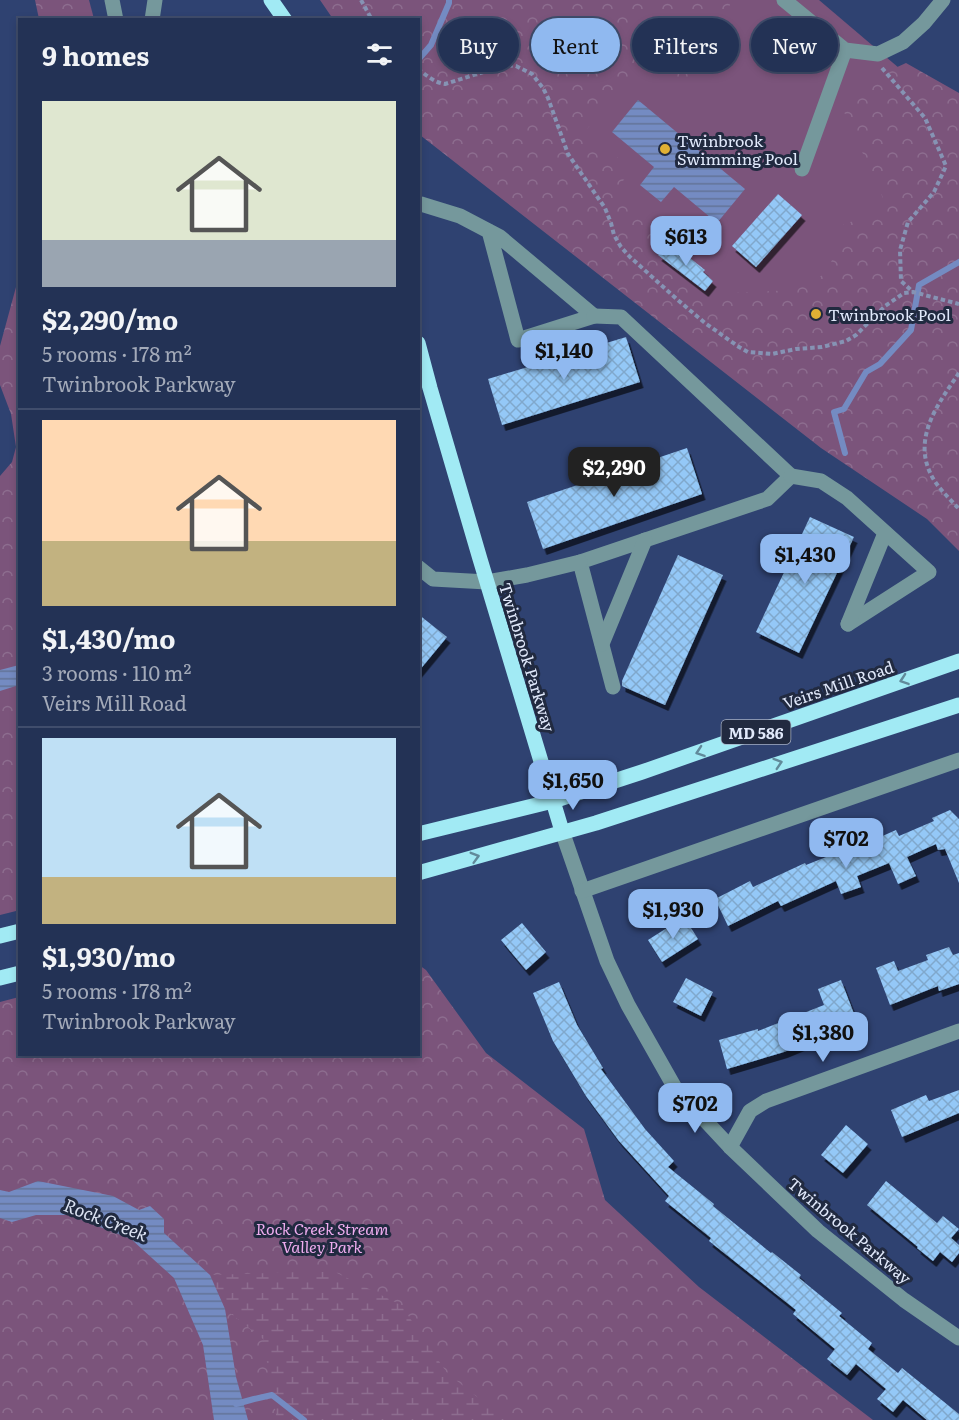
<!DOCTYPE html>
<html lang="en">
<head>
<meta charset="utf-8">
<style>
  body { margin:0; font-family:Literata,serif; background:#2f3e5f; color:#f1f3f6; height:100vh; display:flex; flex-direction:column; font-size:22px; white-space:nowrap }
  * { box-sizing:border-box; margin:0 }
  p { font-size:20px; color:#a3aab9 }
  .icon { flex:none; width:33px; height:33px; fill:none; stroke:currentColor; stroke-width:2; stroke-linecap:round; stroke-linejoin:round }
  .map { position:relative; flex:1; overflow:hidden }
  .drawer { position:absolute; left:18px; top:18px; width:402px; height:1038px; display:flex; flex-direction:column; background:#233255; border-radius:0px; box-shadow:0 3px 9px #0003,0 0 0 2px #404d6c }
  .drawer>* { flex:none }
  .hud { position:absolute; left:438px; top:18px; width:430px; height:54px; display:flex; gap:12px }
  .price { position:absolute; translate:-50% -51px; padding:0 14px; border-radius:12px; background:#90b9f0; color:#111; font-size:20px; line-height:39px; filter:drop-shadow(0 2px 3px #0008) }
  .price::after { content:''; position:absolute; left:50%; top:36px; width:18px; height:14px; margin-left:-9px; background:inherit; clip-path:polygon(0 0,100% 0,50% 100%) }
  .price.current { background:#222; color:#fff }
  ul { padding:0; list-style:none }
  li { display:grid; align-content:center; gap:12px; height:318px; padding:0 24px }
  li+li { border-top:2px solid #404d6c }
  li span { display:grid; place-items:center; height:186px; border-radius:0px; color:#555 }
  li>.icon { margin-inline-start:auto }
  span .icon { width:108px; height:108px; fill:#fffc; stroke-width:1 }
  li b { font-size:26px }
  h2 { display:flex; justify-content:space-between; align-items:center; height:72px; padding:0 24px; font-size:26px }
  .chip { padding:0 21px; border-radius:27px; background:#233255; box-shadow:0 3px 9px #0003,0 0 0 2px #404d6c; font-size:21px; line-height:54px }
  .chip.current { background:#90b9f0; color:#111 }
  .map>svg:first-child { display:block }
  .grass { fill:#7b547b }
  .forest { fill:url(#forest-crowns) }
  .wetland { fill:url(#wetland-marsh) }
  .water { fill:url(#water-rules) }
  .lines { fill:none; stroke-linecap:round; stroke-linejoin:round }
  .stream { stroke:#748bc2; stroke-width:6 }
  .building { fill:url(#building-cross-hatch); filter:url(#shadow) }
  .path { stroke:#8693b4; stroke-width:4; stroke-dasharray:4.5 3; stroke-linecap:butt }
  .minor { stroke:#75989c; stroke-width:15 }
  .major { stroke:#a1eaf4; stroke-width:15 }
  .oneway { stroke:#618a9a }
  .poi-dot { fill:#e0b034; stroke:#212a40; stroke-width:2 }
  .labels { text-anchor:middle; dominant-baseline:central; stroke-width:6; stroke-linejoin:round; paint-order:stroke }
  .shield { fill:#212a40; stroke:#a7b0c3; stroke-width:1.5 }
  .shield-label { font-size:15px; font-weight:bold; fill:#e1e9fb }
  .poi-label { font-size:16px; fill:#e1e9fb; stroke:#212a40; text-anchor:start }
  .street-label { font-size:16px; fill:#e1e9fb; stroke:#212a40 }
  .park-label { font-size:16px; font-style:italic; fill:#efacef; stroke:#212a40 }
  .water-label { font-size:18px; font-style:italic; fill:#dce3f3; stroke:#212a40 }
</style>
</head>
<body>
<div class="map">
<svg width="959" height="1420" viewBox="0 0 959 1420">
  <defs>
    <pattern id="forest-crowns" width="20" height="18" patternUnits="userSpaceOnUse" patternTransform="scale(1.5)"><rect width="20" height="18" fill="#7b547b"/><path d="M2 6a3 3 0 1 1 6 0M12 15a3 3 0 1 1 6 0" fill="none" stroke="#8d6d8f"/></pattern>
    <pattern id="wetland-marsh" width="20" height="14" patternUnits="userSpaceOnUse" patternTransform="scale(1.5)"><rect width="20" height="14" fill="#7b547b"/><path d="M1 5h8M5 5V1M11 12h8M15 12V8" fill="none" stroke="#8d6d8f"/></pattern>
    <pattern id="water-rules" width="6" height="5" patternUnits="userSpaceOnUse" patternTransform="scale(1.5)"><rect width="6" height="5" fill="#748bc2"/><path d="M0 2.5h6" fill="none" stroke="#637398"/></pattern>
    <pattern id="building-cross-hatch" width="8" height="8" patternUnits="userSpaceOnUse" patternTransform="scale(1.5)"><rect width="8" height="8" fill="#94c8f7"/><path d="M0 0l8 8M0 8l8-8" fill="none" stroke="#80a8cc"/></pattern>
    <filter id="shadow"><feDropShadow dx="3.5" dy="6" stdDeviation="0" flood-color="#0009"/></filter>
  </defs>
  <rect width="100%" height="100%" fill="#2f4271"/>
  <path class="grass" d="M 525,0 L 819,0 L 919,85 L 959,502 L 424,125 Z"/>
  <g class="forest">
    <path d="M 35,0 L 89,0 L 94,19 L 39,19 Z"/>
    <path d="M 320,0 L 731,0 L 719,51 L 682,92 L 645,61 L 586,130 L 632,170 L 613,193 L 656,229 L 652,259 L 705,294 L 795,290 L 828,272 L 843,225 L 887,207 L 844,112 L 858,85 L 906,63 L 959,93 L 959,551 L 927,519 L 821,448 L 420,135 L 418,133 L 418,20 L 333,19 Z"/>
    <path d="M 19,276 L 20,910 L 0,915 L 0,476 L 12,462 L 16,447 L 11,414 L 0,385 L 0,346 Z"/>
    <path d="M 419,965 L 426,970 L 486,1053 L 584,1129 L 605,1200 L 699,1287 L 873,1420 L 0,1420 L 0,1002 L 19,997 L 20,1054 L 418,1054 Z"/>
  </g>
  <path class="wetland" d="M 333,1271 L 401,1305 L 447,1373 L 506,1420 L 277,1420 L 263,1339 L 225,1309 L 210,1275 Z"/>
  <g class="water">
    <path d="M 638,100 L 745,189 L 717,223 L 674,187 L 661,202 L 640,185 L 654,167 L 612,132 Z"/>
    <path d="M 19,665 L 19,685 L 0,691 L 0,670 Z"/>
    <path d="M 38,1181 L 113,1196 L 139,1210 L 150,1206 L 164,1219 L 164,1233 L 210,1275 L 225,1309 L 236,1377 L 248,1420 L 214,1420 L 203,1345 L 174,1278 L 131,1239 L 69,1215 L 36,1215 L 12,1222 L 0,1218 L 0,1190 L 9,1192 Z"/>
  </g>
  <g class="lines">
    <g class="stream">
      <path d="M 418,60 L 431,45 L 449,3 L 449,0"/>
      <path d="M 845,453 L 834,412 L 844,409 L 866,372 L 880,364 L 911,330 L 919,285 L 959,262"/>
      <path d="M 236,1404 L 254,1399 L 272,1395 L 304,1420"/>
    </g>
  </g>
  <g class="building">
    <path d="M 778,194 L 802,215 L 756,267 L 732,246 Z"/>
    <path d="M 668,243 L 689,260 L 690,258 L 705,270 L 703,272 L 713,281 L 705,291 L 658,255 Z"/>
    <path d="M 626,337 L 640,382 L 502,425 L 488,379 Z"/>
    <path d="M 687,448 L 702,494 L 543,549 L 527,502 Z"/>
    <path d="M 810,517 L 854,537 L 799,653 L 756,632 Z"/>
    <path d="M 678,555 L 723,575 L 665,705 L 622,686 L 622,681 Z"/>
    <path d="M 418,614 L 447,637 L 418,672 Z"/>
    <path d="M 950,810 L 959,819 L 959,883 L 945,849 L 938,850 L 936,844 L 907,857 L 916,876 L 898,884 L 889,863 L 857,876 L 861,887 L 841,894 L 836,881 L 781,906 L 778,901 L 728,926 L 715,899 L 750,881 L 753,887 L 805,863 L 806,865 L 846,849 L 849,857 L 881,845 L 878,838 L 896,830 L 899,836 L 934,821 L 932,818 Z"/>
    <path d="M 684,917 L 698,939 L 662,962 L 648,940 Z"/>
    <path d="M 522,923 L 546,952 L 526,970 L 501,940 Z"/>
    <path d="M 949,947 L 953,955 L 959,953 L 959,984 L 939,991 L 938,986 L 890,1005 L 876,968 L 894,961 L 898,971 L 928,960 L 926,955 Z"/>
    <path d="M 686,978 L 713,992 L 701,1016 L 673,1002 Z"/>
    <path d="M 841,980 L 856,1019 L 817,1035 L 818,1038 L 784,1052 L 727,1069 L 719,1040 L 758,1029 L 758,1031 L 824,1005 L 818,989 Z"/>
    <path d="M 559,982 L 577,1025 L 603,1068 L 601,1069 L 645,1129 L 674,1161 L 668,1167 L 714,1204 L 713,1206 L 771,1253 L 772,1252 L 801,1275 L 799,1278 L 842,1313 L 839,1316 L 872,1343 L 868,1349 L 898,1373 L 902,1368 L 959,1414 L 959,1420 L 927,1420 L 903,1400 L 893,1412 L 877,1399 L 886,1389 L 856,1364 L 847,1375 L 827,1359 L 835,1349 L 793,1314 L 796,1310 L 709,1241 L 711,1238 L 665,1201 L 669,1196 L 619,1141 L 586,1096 L 553,1041 L 533,993 Z"/>
    <path d="M 959,1090 L 959,1113 L 902,1137 L 891,1110 L 926,1095 L 929,1101 Z"/>
    <path d="M 846,1125 L 868,1144 L 843,1173 L 821,1155 Z"/>
    <path d="M 886,1181 L 937,1223 L 943,1216 L 959,1229 L 951,1238 L 959,1245 L 959,1253 L 952,1262 L 940,1252 L 933,1261 L 917,1248 L 918,1247 L 867,1205 Z"/>
  </g>
  <g class="lines">
    <g class="path">
      <path d="M 361,0 L 372,20"/>
      <path d="M 882,68 L 925,118 L 946,166 L 934,192 L 908,222 L 900,250 L 901,281 L 913,292"/>
      <path d="M 418,69 C 426,75 435,83 445,84 L 506,65 L 516,66 L 532,74 L 543,88 L 548,98 L 568,154 L 605,208 L 611,223 L 614,235 L 621,247 L 630,257 L 679,301 L 705,323 L 739,347 L 748,352 L 772,354 L 796,349 L 822,347 L 846,341 L 856,335 L 885,306 L 904,293 L 913,292 L 959,304"/>
      <path d="M 959,373 C 937,405 910,441 934,480 C 941,491 951,500 959,509"/>
    </g>
    <g class="minor">
      <path d="M 112,0 L 116,20"/>
      <path d="M 784,0 L 845,50 L 878,54 L 903,42 L 924,23 L 943,0"/>
      <path d="M 152,20 L 155,0"/>
      <path d="M 802,169 L 845,50"/>
      <path d="M 418,205 L 421,204 L 460,216 L 500,237 L 594,316 L 518,340 L 489,231"/>
      <path d="M 594,316 L 621,317 L 791,476 L 767,499 L 580,562 L 613,687"/>
      <path d="M 791,476 L 821,481 L 847,498 L 929,572 L 848,624"/>
      <path d="M 418,567 L 433,579 L 487,582 L 527,575 L 580,562"/>
      <path d="M 848,624 L 885,533"/>
      <path d="M 602,644 L 645,540"/>
      <path d="M 562,831 L 607,961 L 628,1005 L 675,1088 L 730,1147 L 818,1231 L 904,1300 L 959,1338"/>
      <path d="M 582,891 L 959,760"/>
      <path d="M 730,1147 L 750,1111 L 766,1101 L 959,1031"/>
    </g>
    <g class="major">
      <path d="M 271,0 L 285,20"/>
      <path d="M 418,343 L 430,388 L 480,559 L 562,831"/>
      <path d="M 418,834 L 553,801 L 642,772 L 959,661"/>
      <path d="M 418,873 L 596,823 L 959,705"/>
      <path d="M 0,936 L 20,931"/>
      <path d="M 0,978 L 20,973"/>
    </g>
  </g>
  <defs><path id="oneway-chevron" d="M-2-3.5L2.5 0L-2 3.5" fill="none" stroke-width="1.6" stroke-linecap="round" stroke-linejoin="round" transform="scale(1.5)"/></defs>
  <g class="oneway">
    <use href="#oneway-chevron" transform="translate(904 680) rotate(161)"/>
    <use href="#oneway-chevron" transform="translate(700 752) rotate(161)"/>
    <use href="#oneway-chevron" transform="translate(778 763) rotate(-18)"/>
    <use href="#oneway-chevron" transform="translate(475 857) rotate(-16)"/>
  </g>
  <g class="poi-dot">
    <circle cx="665" cy="149" r="6"/>
    <circle cx="816" cy="314" r="6"/>
  </g>
  <g class="labels">
    <rect class="shield" x="721.5" y="720" width="69" height="24" rx="4.5"/>
    <g class="shield-label">
      <text x="756" y="732">MD 586</text>
    </g>
    <g class="poi-label">
      <text x="677" y="140">Twinbrook<tspan x="677" dy="18">Swimming Pool</tspan></text>
      <text x="828" y="314">Twinbrook Pool</text>
    </g>
    <g class="street-label">
      <text transform="translate(528 657) rotate(73)">Twinbrook Parkway</text>
      <text transform="translate(838 684) rotate(-19)">Veirs Mill Road</text>
      <text transform="translate(850 1230) rotate(40)">Twinbrook Parkway</text>
    </g>
    <g class="park-label">
      <text x="322" y="1228">Rock Creek Stream<tspan x="322" dy="18">Valley Park</tspan></text>
    </g>
    <g class="water-label">
      <text transform="translate(106 1219) rotate(21)">Rock Creek</text>
    </g>
  </g>
</svg>
<b class="price" style="left:686px;top:267px">$613</b>
<b class="price" style="left:564px;top:381px">$1,140</b>
<b class="price current" style="left:614px;top:498px">$2,290</b>
<b class="price" style="left:805px;top:585px">$1,430</b>
<b class="price" style="left:573px;top:811px">$1,650</b>
<b class="price" style="left:846px;top:869px">$702</b>
<b class="price" style="left:673px;top:940px">$1,930</b>
<b class="price" style="left:823px;top:1063px">$1,380</b>
<b class="price" style="left:695px;top:1134px">$702</b>
<div class="hud">
<a class="chip">Buy</a>
<a class="chip current">Rent</a>
<a class="chip">Filters</a>
<a class="chip">New</a>
</div>
<section class="drawer">
<h2>9 homes<svg class="icon" aria-label="filters" viewBox="0 0 24 24"><path d="M4 7h16M4 17h16"/><circle cx="9" cy="7" r="2"/><circle cx="15" cy="17" r="2"/></svg></h2>
<ul>
<li><span style="background:linear-gradient(#dfe7d0 75%,#9aa5b1 0)"><svg class="icon" aria-label="home" viewBox="0 0 24 24"><path d="M3 11l9-7 9 7M6 9v11h12V9"/></svg></span><div><b>$2,290/mo</b><p>5 rooms · 178 m²</p><p>Twinbrook Parkway</p></div></li>
<li><span style="background:linear-gradient(#ffd9b3 65%,#c2b280 0)"><svg class="icon" aria-label="home" viewBox="0 0 24 24"><path d="M3 11l9-7 9 7M6 9v11h12V9"/></svg></span><div><b>$1,430/mo</b><p>3 rooms · 110 m²</p><p>Veirs Mill Road</p></div></li>
<li><span style="background:linear-gradient(#bfe0f5 75%,#c2b280 0)"><svg class="icon" aria-label="home" viewBox="0 0 24 24"><path d="M3 11l9-7 9 7M6 9v11h12V9"/></svg></span><div><b>$1,930/mo</b><p>5 rooms · 178 m²</p><p>Twinbrook Parkway</p></div></li>
</ul>
</section>
</div>
</body>
</html>
